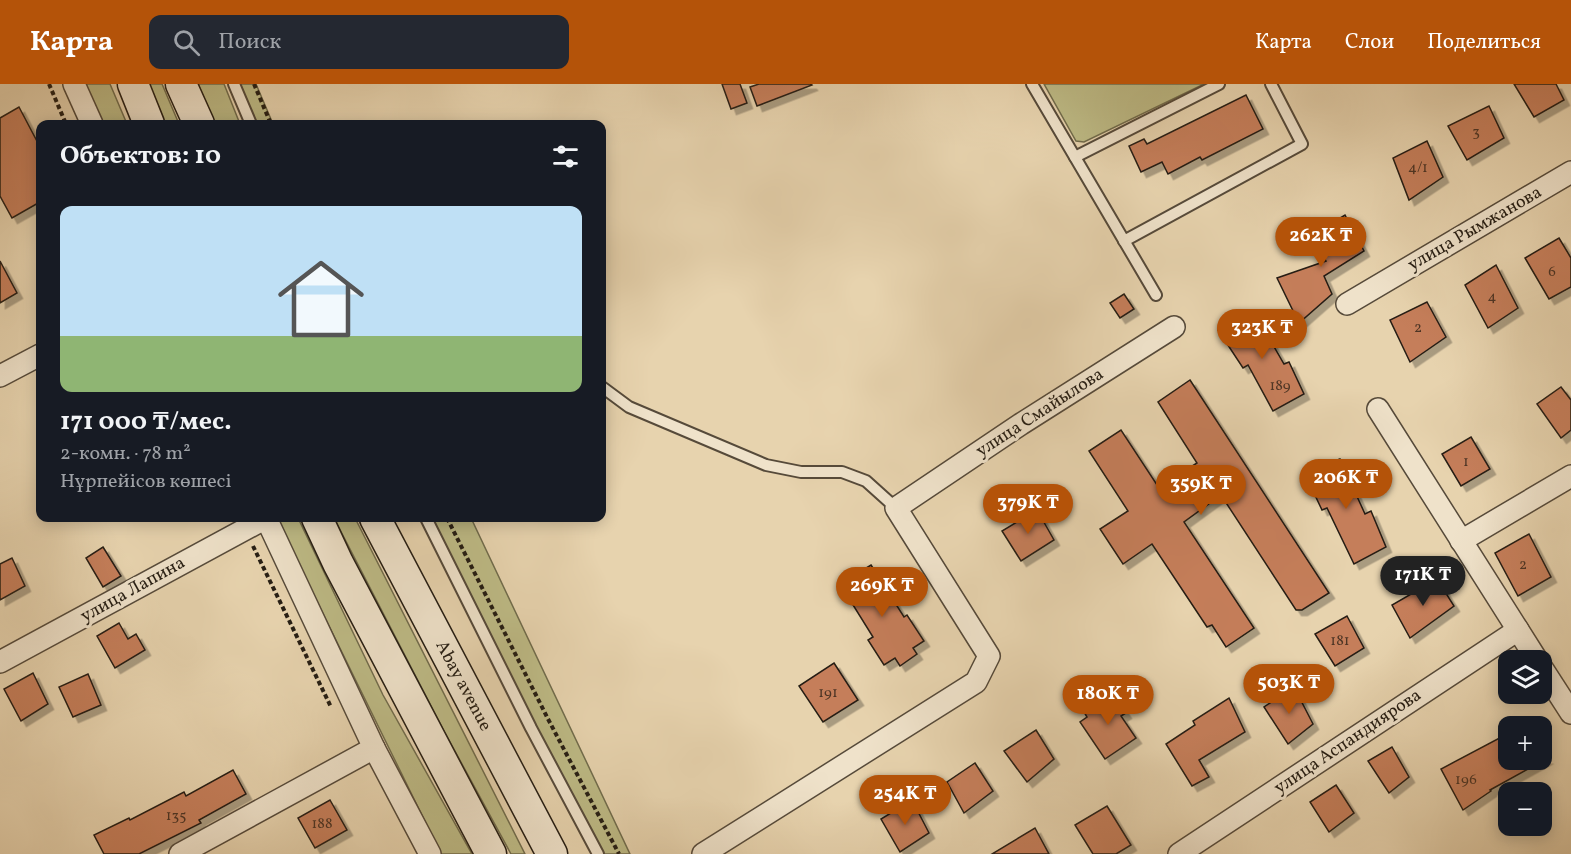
<!DOCTYPE html>
<html lang="ru">
<head>
<meta charset="utf-8">
<style>
  body { margin:0; font-family:Vollkorn,serif; background:#242831; color:#f1f3f6; height:100vh; display:flex; flex-direction:column; font-size:22px; white-space:nowrap }
  * { box-sizing:border-box; margin:0 }
  p { font-size:20px; color:#9ea1a6 }
  .icon { flex:none; width:33px; height:33px; fill:none; stroke:currentColor; stroke-width:2; stroke-linecap:round; stroke-linejoin:round }
  .map { position:relative; flex:1; overflow:hidden }
  .drawer { position:absolute; left:36px; top:36px; width:570px; height:402px; display:flex; flex-direction:column; background:#171b24; border-radius:12px; box-shadow:0 3px 15px #0003 }
  .drawer>* { flex:none }
  .buttons { position:absolute; left:1498px; top:566px; display:grid; gap:12px }
  .buttons a { display:grid; place-items:center; width:54px; height:54px; border-radius:12px; background:#171b24; box-shadow:0 3px 15px #0003; font-size:30px }
  .price { position:absolute; translate:-50% -51px; padding:0 14px; border-radius:21px; background:#b45309; color:#fff; font-size:20px; line-height:39px; filter:drop-shadow(0 2px 3px #0008) }
  .price::after { content:''; position:absolute; left:50%; top:36px; width:18px; height:14px; margin-left:-9px; background:inherit; clip-path:polygon(0 0,100% 0,50% 100%) }
  .price.selected { background:#222; color:#fff }
  ul { padding:0; list-style:none }
  li { display:grid; align-content:center; gap:12px; height:318px; padding:0 24px }
  li span { display:grid; place-items:center; height:186px; border-radius:12px; color:#555 }
  li>.icon { margin-inline-start:auto }
  span .icon { width:108px; height:108px; fill:#fffc; stroke-width:1 }
  li b { font-size:26px }
  h2 { display:flex; justify-content:space-between; align-items:center; height:72px; padding:0 24px; font-size:26px }
  header { display:flex; align-items:center; gap:36px; box-sizing:border-box; height:84px; padding:0 30px; background:#b45309; color:#fff }
  header strong { font-size:28px }
  nav { display:flex; gap:33px; margin-inline-start:auto; font-size:21px }
  .search { width:420px; height:54px; background:#242831; display:flex; align-items:center; gap:15px; box-sizing:border-box; padding:0 21px; border-radius:12px; color:#9ea1a6; font-size:22px }
  .map>svg:first-child { display:block }
  .green { fill:#bdba85; stroke:#716c4c; stroke-width:1.5 }
  .building { fill:#c57e5a; stroke:#251d13; stroke-width:1.5; filter:url(#shadow) }
  .lines { fill:none; stroke-linecap:round; stroke-linejoin:round }
  .lane-casing { stroke:#564a3a; stroke-width:14 }
  .street-casing { stroke:#564a3a; stroke-width:24 }
  .secondary-casing { stroke:#251d13; stroke-width:33 }
  .path { stroke:#251d13; stroke-width:4; stroke-dasharray:4.5 3; stroke-linecap:butt }
  .lane { stroke:#efe2ca; stroke-width:10 }
  .street { stroke:#efe2ca; stroke-width:21 }
  .secondary { stroke:#efe2ca; stroke-width:30 }
  .labels { text-anchor:middle; dominant-baseline:central; stroke-width:6; stroke-linejoin:round; paint-order:stroke }
  .number-label { font-size:15px; fill:#4d3525 }
  .street-label { font-size:18px; fill:#251d13; stroke:#efe2ca }
</style>
</head>
<body>
<header>
<strong>Карта</strong>
<div class="search"><svg class="icon" aria-label="search" viewBox="0 0 24 24"><circle cx="10" cy="10" r="6"/><path d="M15 15l6 6"/></svg>Поиск</div>
<nav><a>Карта</a><a>Слои</a><a>Поделиться</a></nav>
</header>
<div class="map">
<svg width="1571" height="770" viewBox="0 0 1571 770">
  <defs>
    <filter id="shadow"><feDropShadow dx="5.5" dy="5.5" stdDeviation="0" flood-color="#0004"/></filter>
  </defs>
  <rect width="100%" height="100%" fill="#e7d3ae"/>
  <filter id="stains"><feTurbulence type="fractalNoise" baseFrequency=".00333" numOctaves="4"/><feColorMatrix values="0 0 0 0 .2 0 0 0 0 .09 0 0 0 0 .02 0 0 0 .5 -.17"/></filter>
  <radialGradient id="worn" r=".72"><stop offset=".6" stop-color="#630" stop-opacity="0"/><stop offset="1" stop-color="#630" stop-opacity=".3"/></radialGradient>
  <g class="green">
    <path d="M 85,0 L 110,0 L 127,40 L 102,40 Z"/>
    <path d="M 146,0 L 162,0 L 179,40 L 163,40 Z"/>
    <path d="M 198,0 L 224,0 L 240,40 L 215,40 Z"/>
    <path d="M 234,0 L 256,0 L 273,40 L 251,40 Z"/>
    <path d="M 1044,0 L 1204,0 L 1084,58 L 1076,57 Z"/>
    <path d="M 276,434 L 298,434 L 383,611 L 472,770 L 441,770 Z"/>
    <path d="M 334,434 L 355,434 L 525,770 L 511,770 L 444,647 Z"/>
    <path d="M 426,434 L 471,434 L 630,770 L 598,770 Z"/>
  </g>
  <g class="building">
    <path d="M 722,0 L 740,0 L 747,19 L 731,25 Z"/>
    <path d="M 759,0 L 811,0 L 812,1 L 757,22 L 750,3 Z"/>
    <path d="M 1514,0 L 1556,0 L 1564,16 L 1534,33 Z"/>
    <path d="M 1246,11 L 1263,45 L 1202,76 L 1200,73 L 1168,90 L 1162,78 L 1141,88 L 1129,62 L 1144,55 L 1147,60 Z"/>
    <path d="M 1489,22 L 1504,54 L 1467,76 L 1448,42 Z"/>
    <path d="M 19,23 L 40,63 L 40,118 L 12,134 L 0,112 L 0,34 Z"/>
    <path d="M 1427,57 L 1443,93 L 1409,116 L 1393,74 Z"/>
    <path d="M 1345,131 L 1364,167 L 1324,192 L 1332,210 L 1299,239 L 1277,194 L 1326,177 L 1312,151 Z"/>
    <path d="M 1559,154 L 1571,174 L 1571,203 L 1549,215 L 1525,174 Z"/>
    <path d="M 0,177 L 17,209 L 0,219 Z"/>
    <path d="M 1496,181 L 1518,224 L 1488,244 L 1465,201 Z"/>
    <path d="M 1124,210 L 1134,225 L 1120,234 L 1110,219 Z"/>
    <path d="M 1427,218 L 1446,253 L 1410,278 L 1390,236 Z"/>
    <path d="M 1253,226 L 1284,280 L 1289,278 L 1304,310 L 1273,327 L 1248,281 L 1243,284 L 1218,246 Z"/>
    <path d="M 1190,296 L 1329,509 L 1302,526 L 1296,526 L 1221,411 L 1184,438 L 1254,544 L 1226,563 L 1212,541 L 1207,543 L 1152,460 L 1123,480 L 1100,445 L 1128,427 L 1089,367 L 1121,346 L 1159,404 L 1197,379 L 1158,318 Z"/>
    <path d="M 1561,303 L 1571,316 L 1571,346 L 1561,354 L 1537,320 Z"/>
    <path d="M 1471,353 L 1490,385 L 1461,402 L 1442,370 Z"/>
    <path d="M 1340,375 L 1365,430 L 1371,427 L 1386,463 L 1354,480 L 1327,424 L 1322,426 L 1304,388 Z"/>
    <path d="M 1037,426 L 1054,456 L 1021,477 L 1002,447 Z"/>
    <path d="M 1529,450 L 1551,493 L 1518,512 L 1495,469 Z"/>
    <path d="M 103,463 L 121,492 L 103,503 L 86,474 Z"/>
    <path d="M 12,474 L 25,502 L 0,516 L 0,480 Z"/>
    <path d="M 871,481 L 904,533 L 907,531 L 924,557 L 913,564 L 917,570 L 900,582 L 895,574 L 884,581 L 868,556 L 873,553 L 840,500 Z"/>
    <path d="M 1437,495 L 1454,522 L 1410,554 L 1392,521 Z"/>
    <path d="M 1347,532 L 1364,564 L 1335,582 L 1315,550 Z"/>
    <path d="M 119,539 L 128,555 L 136,550 L 145,566 L 115,584 L 97,552 Z"/>
    <path d="M 834,579 L 858,616 L 823,638 L 799,602 Z"/>
    <path d="M 33,589 L 48,620 L 21,637 L 4,605 Z"/>
    <path d="M 88,590 L 101,621 L 73,633 L 59,603 Z"/>
    <path d="M 1294,603 L 1313,640 L 1288,660 L 1264,623 Z"/>
    <path d="M 1111,608 L 1126,629 L 1121,632 L 1136,654 L 1105,675 L 1080,638 L 1087,633 L 1084,628 Z"/>
    <path d="M 1229,614 L 1245,648 L 1199,676 L 1209,693 L 1192,702 L 1166,660 L 1195,641 L 1193,637 Z"/>
    <path d="M 1036,646 L 1054,675 L 1027,698 L 1004,667 Z"/>
    <path d="M 1509,649 L 1509,675 L 1546,675 L 1490,706 L 1491,707 L 1463,726 L 1441,685 Z"/>
    <path d="M 1392,663 L 1409,693 L 1389,709 L 1368,677 Z"/>
    <path d="M 975,679 L 993,707 L 964,729 L 947,698 Z"/>
    <path d="M 233,686 L 246,710 L 199,736 L 201,739 L 139,770 L 104,770 L 94,751 L 129,734 L 130,736 L 184,708 L 186,712 Z"/>
    <path d="M 1336,701 L 1354,729 L 1329,748 L 1310,718 Z"/>
    <path d="M 330,716 L 347,746 L 315,764 L 298,734 Z"/>
    <path d="M 912,716 L 929,749 L 900,768 L 881,735 Z"/>
    <path d="M 1107,722 L 1131,761 L 1116,770 L 1093,770 L 1075,741 Z"/>
    <path d="M 1035,744 L 1049,770 L 992,770 Z"/>
  </g>
  <g class="lines">
    <defs>
      <g id="lane">
        <path d="M 234,0 L 251,40"/>
        <path d="M 1032,0 L 1156,211"/>
        <path d="M 1075,73 L 1219,0"/>
        <path d="M 1124,157 L 1302,60 L 1271,0"/>
        <path d="M 602,303 L 629,323 L 766,381 L 801,388 L 842,388 L 866,397 L 896,424"/>
        <path d="M 426,434 L 531,644 L 598,770"/>
      </g>
      <g id="street">
        <path d="M 74,0 L 92,40"/>
        <path d="M 1347,220 L 1571,88"/>
        <path d="M 0,292 L 40,271"/>
        <path d="M 1378,325 L 1537,576"/>
        <path d="M 266,434 L 374,664 L 430,770"/>
        <path d="M 1461,457 L 1571,392"/>
        <path d="M 0,578 L 266,434"/>
        <path d="M 1542,584 L 1571,629"/>
        <path d="M 180,770 L 374,664"/>
        <path d="M 703,770 L 976,598 L 989,572 L 896,424 L 1021,340 L 1174,243"/>
        <path d="M 1179,770 L 1518,546"/>
      </g>
      <g id="secondary">
        <path d="M 133,0 L 149,40"/>
        <path d="M 181,0 L 199,40"/>
        <path d="M 317,434 L 338,479 L 491,770"/>
        <path d="M 375,434 L 552,770"/>
      </g>
    </defs>
    <use href="#lane" class="lane-casing"/>
    <use href="#street" class="street-casing"/>
    <use href="#secondary" class="secondary-casing"/>
    <g class="path">
      <path d="M 49,0 L 66,40"/>
      <path d="M 254,0 L 271,40"/>
      <path d="M 447,434 L 548,635 L 619,770"/>
      <path d="M 253,462 L 331,623"/>
    </g>
    <use href="#lane" class="lane"/>
    <use href="#street" class="street"/>
    <use href="#secondary" class="secondary"/>
  </g>
  <g class="labels">
    <g class="number-label">
      <text x="1476" y="48">3</text>
      <text x="1418" y="84">4/1</text>
      <text x="1552" y="188">6</text>
      <text x="1492" y="213">4</text>
      <text x="1418" y="244">2</text>
      <text x="1280" y="302">189</text>
      <text x="1466" y="378">1</text>
      <text x="1523" y="481">2</text>
      <text x="1340" y="557">181</text>
      <text x="828" y="609">191</text>
      <text x="1466" y="696">196</text>
      <text x="176" y="732">135</text>
      <text x="322" y="740">188</text>
    </g>
    <g class="street-label">
      <text transform="translate(1475 145) rotate(-30)">улица Рымжанова</text>
      <text transform="translate(1040 329) rotate(-33)">улица Смайылова</text>
      <text transform="translate(133 506) rotate(-29)">улица Лапина</text>
      <text transform="translate(463 602) rotate(62)">Abay avenue</text>
      <text transform="translate(1348 658) rotate(-34)">улица Аспандиярова</text>
    </g>
  </g>
  <rect width="100%" height="100%" filter="url(#stains)"/>
  <rect width="100%" height="100%" fill="url(#worn)"/>
</svg>
<div class="buttons">
<a><svg class="icon" aria-label="layers" viewBox="0 0 24 24"><path d="M12 4l9 5-9 5-9-5zM3 14l9 5 9-5"/></svg></a>
<a>+</a>
<a>−</a>
</div>
<b class="price" style="left:1321px;top:184px">262K ₸</b>
<b class="price" style="left:1262px;top:276px">323K ₸</b>
<b class="price" style="left:1346px;top:426px">206K ₸</b>
<b class="price" style="left:1201px;top:432px">359K ₸</b>
<b class="price" style="left:1028px;top:451px">379K ₸</b>
<b class="price selected" style="left:1423px;top:523px">171K ₸</b>
<b class="price" style="left:882px;top:534px">269K ₸</b>
<b class="price" style="left:1289px;top:631px">503K ₸</b>
<b class="price" style="left:1108px;top:642px">180K ₸</b>
<b class="price" style="left:905px;top:742px">254K ₸</b>
<section class="drawer">
<h2>Объектов: 10<svg class="icon" aria-label="filters" viewBox="0 0 24 24"><path d="M4 7h16M4 17h16"/><circle cx="9" cy="7" r="2"/><circle cx="15" cy="17" r="2"/></svg></h2>
<ul>
<li><span style="background:linear-gradient(#bfe0f5 70%,#8fb573 0)"><svg class="icon" aria-label="home" viewBox="0 0 24 24"><path d="M3 11l9-7 9 7M6 9v11h12V9"/></svg></span><div><b>171 000 ₸/мес.</b><p>2-комн. · 78 m²</p><p>Нұрпейісов көшесі</p></div></li>
</ul>
</section>
</div>
</body>
</html>
